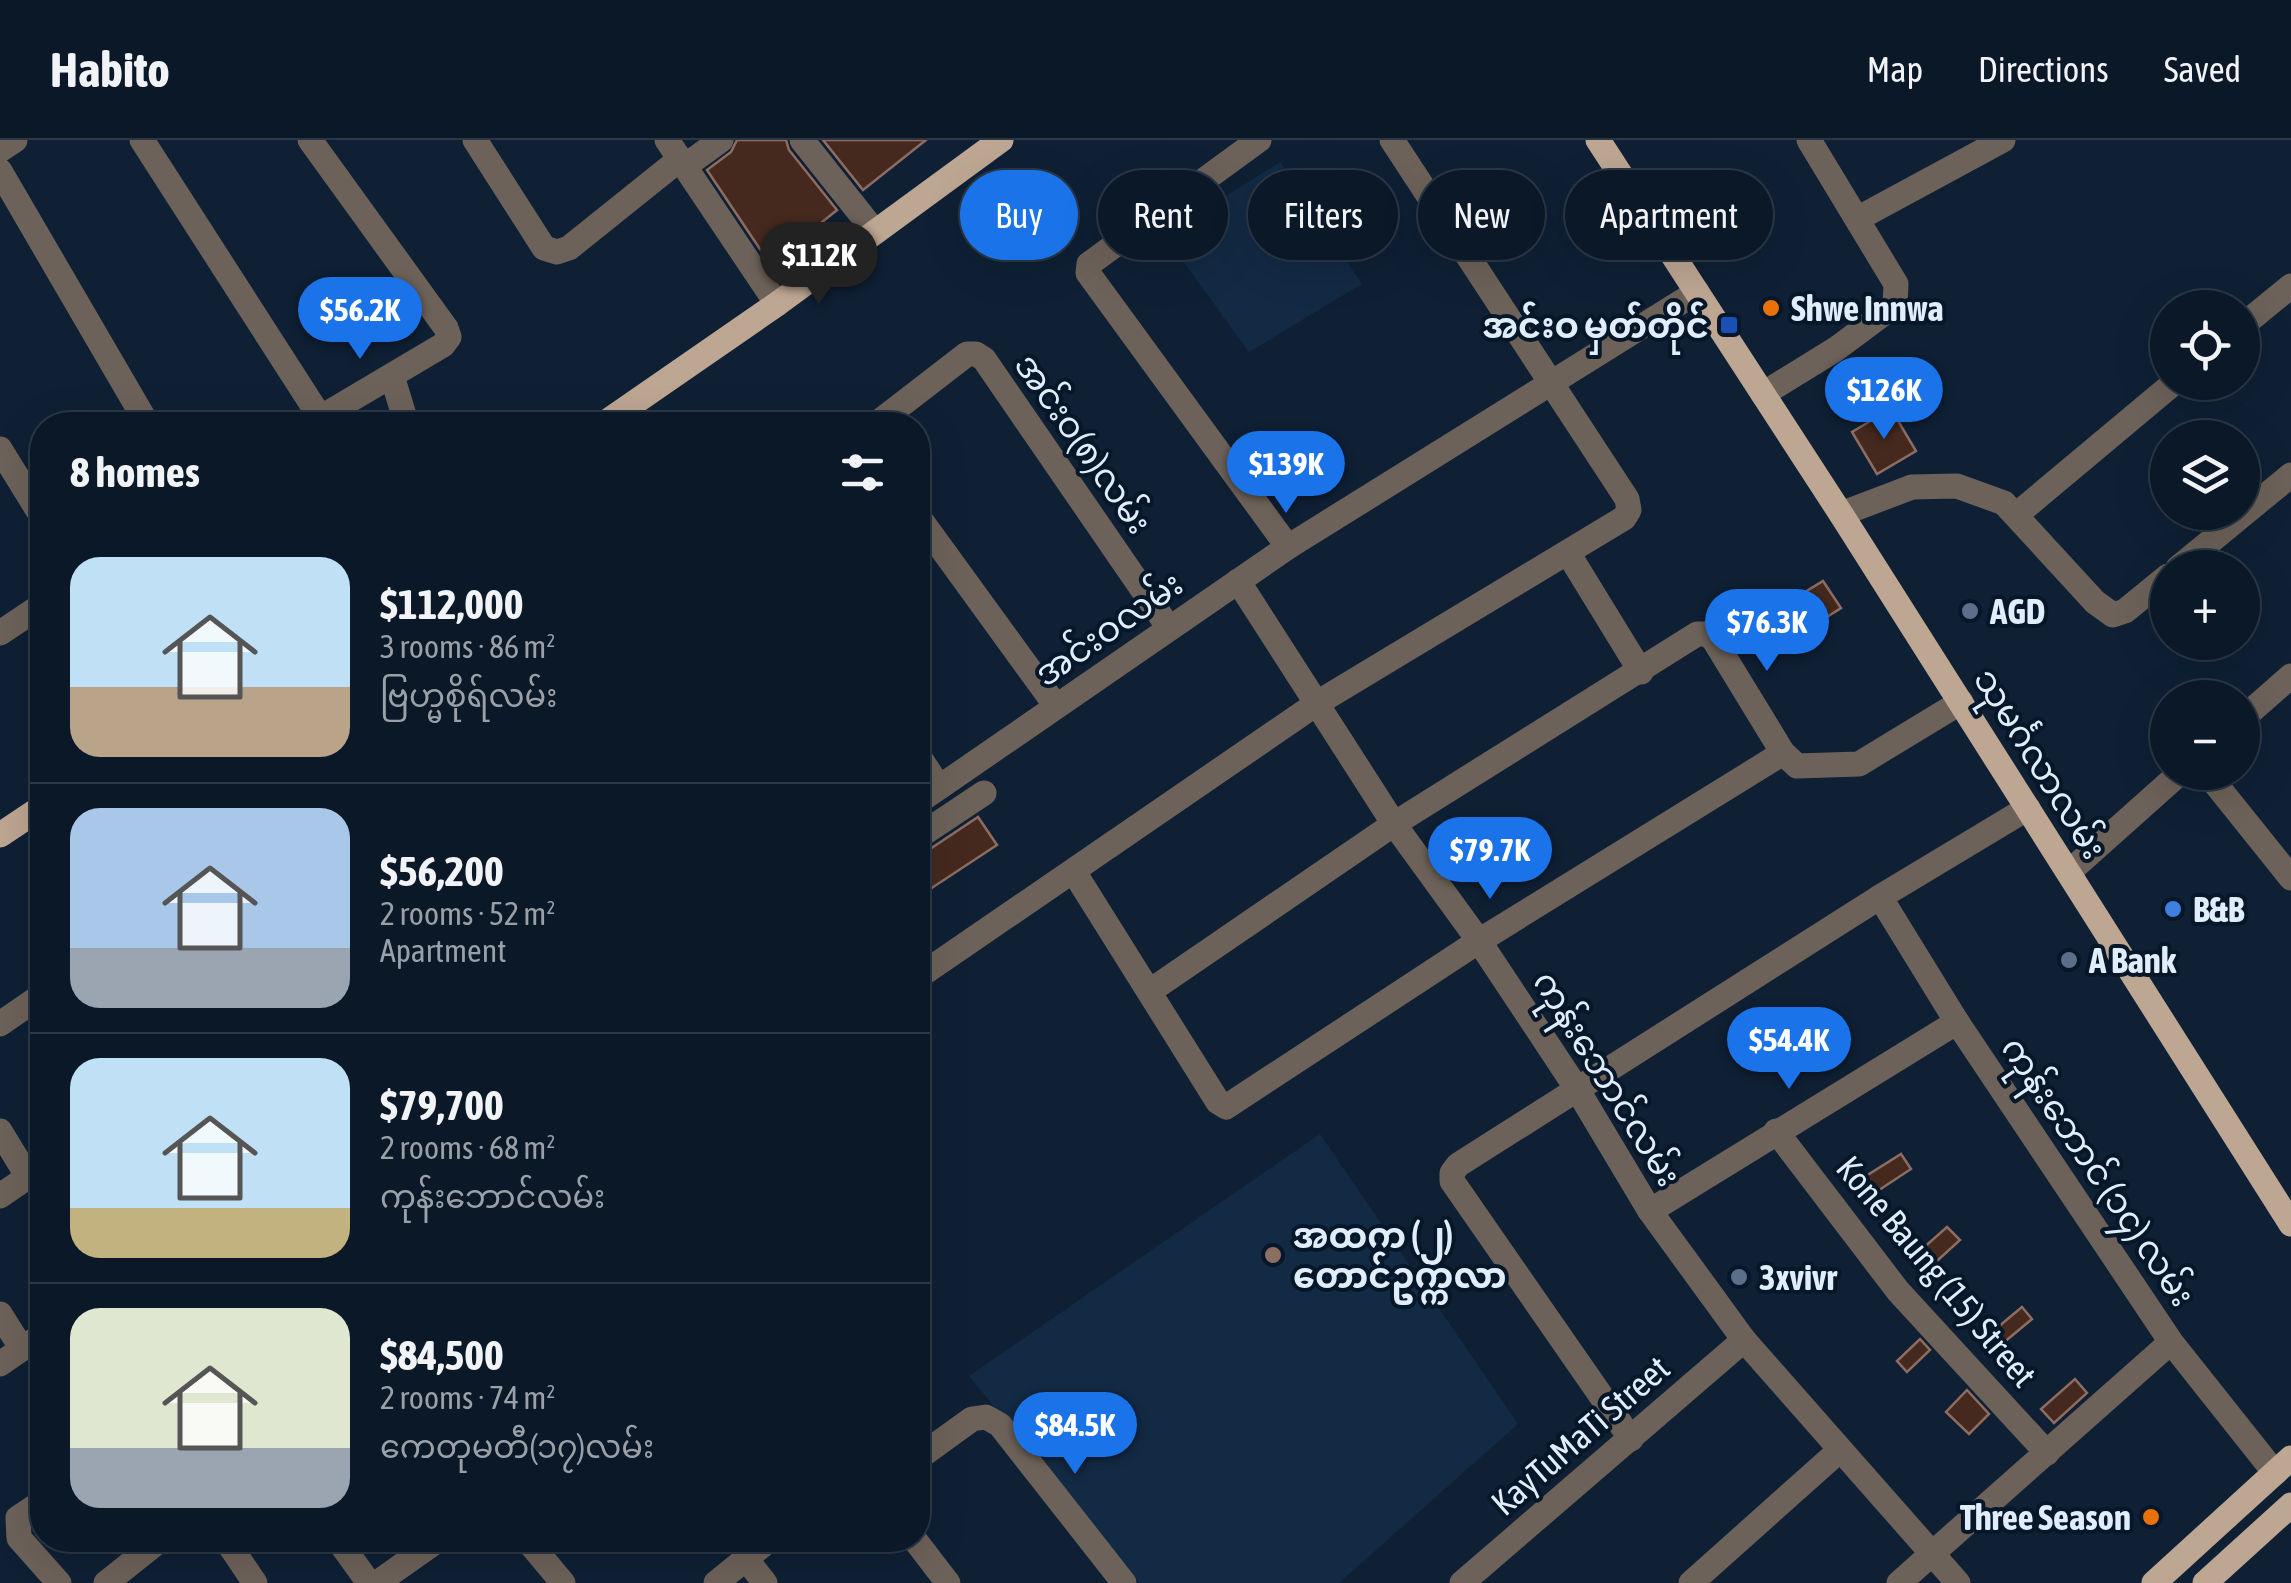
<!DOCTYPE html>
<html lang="en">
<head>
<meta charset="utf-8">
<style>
  body { margin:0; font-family:"Asap Condensed","Noto Sans Myanmar",sans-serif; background:#142130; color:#f1f3f6; height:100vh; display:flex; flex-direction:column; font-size:38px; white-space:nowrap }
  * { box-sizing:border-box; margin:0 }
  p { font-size:32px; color:#9aa0a8 }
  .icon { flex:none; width:55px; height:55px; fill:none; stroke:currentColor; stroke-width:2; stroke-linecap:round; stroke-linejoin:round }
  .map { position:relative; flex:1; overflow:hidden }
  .details { position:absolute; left:30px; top:272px; width:900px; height:1140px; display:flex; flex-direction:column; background:#0b1828; border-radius:40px; box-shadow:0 10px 40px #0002,0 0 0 2px #2b3745 }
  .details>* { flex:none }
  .hud { position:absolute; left:960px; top:30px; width:950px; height:90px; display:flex; gap:20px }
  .fabs { position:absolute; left:2150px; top:150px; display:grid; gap:20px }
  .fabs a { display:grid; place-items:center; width:110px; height:110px; border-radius:50%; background:#0b1828; box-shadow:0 10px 40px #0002,0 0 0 2px #2b3745; font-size:50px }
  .price { position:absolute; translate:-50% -85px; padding:0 22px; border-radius:35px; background:#1a73e8; color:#fff; font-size:32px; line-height:65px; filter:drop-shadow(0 2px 5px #0008) }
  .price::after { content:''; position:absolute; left:50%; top:60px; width:30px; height:22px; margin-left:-15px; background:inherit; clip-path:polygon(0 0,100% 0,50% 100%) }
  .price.on { background:#222; color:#fff }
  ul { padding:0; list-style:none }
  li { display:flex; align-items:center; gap:30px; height:250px; padding:0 40px }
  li+li { border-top:2px solid #2b3745 }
  li span { display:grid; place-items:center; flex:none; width:280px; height:200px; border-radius:30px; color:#555 }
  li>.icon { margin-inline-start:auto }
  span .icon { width:120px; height:120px; fill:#fffc; stroke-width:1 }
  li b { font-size:42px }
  h2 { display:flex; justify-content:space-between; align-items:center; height:120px; padding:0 40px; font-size:42px }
  .chip { padding:0 35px; border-radius:45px; background:#0b1828; box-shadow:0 10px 40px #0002,0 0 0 2px #2b3745; font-size:35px; line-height:90px }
  .chip.on { background:#1a73e8; color:#fff }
  header { display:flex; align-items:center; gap:60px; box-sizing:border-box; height:140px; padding:0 50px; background:#0b1828; border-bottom:2px solid #2b3745 }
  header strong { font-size:48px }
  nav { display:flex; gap:55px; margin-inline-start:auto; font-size:35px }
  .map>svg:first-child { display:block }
  .built { fill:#132a44 }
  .building { fill:#45291f; stroke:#8e6c61; stroke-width:2.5 }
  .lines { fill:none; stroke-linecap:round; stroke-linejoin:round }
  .minor { stroke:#6d6259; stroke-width:25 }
  .major { stroke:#bda692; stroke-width:25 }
  .food-dot { fill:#e8710a; stroke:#06172a; stroke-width:4 }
  .transit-dot { fill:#1a4fb4; stroke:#06172a; stroke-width:4 }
  .service-dot { fill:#5c6f8a; stroke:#06172a; stroke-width:4 }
  .shop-dot { fill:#3f7fe0; stroke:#06172a; stroke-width:4 }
  .education-dot { fill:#8d6e63; stroke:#06172a; stroke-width:4 }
  .labels { text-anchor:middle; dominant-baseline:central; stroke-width:8; stroke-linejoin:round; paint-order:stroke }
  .poi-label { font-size:35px; font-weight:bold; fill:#e1edfb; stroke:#06172a; text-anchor:start }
  .street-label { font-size:35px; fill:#e1edfb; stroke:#06172a }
</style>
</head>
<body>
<header>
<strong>Habito</strong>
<nav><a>Map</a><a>Directions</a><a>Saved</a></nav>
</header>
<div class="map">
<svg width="2291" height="1443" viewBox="0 0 2291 1443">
  <rect width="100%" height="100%" fill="#0f2035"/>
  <g class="built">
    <path d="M 1280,22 L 1362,144 L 1249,212 L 1164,95 Z"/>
    <path d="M 1320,994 L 1518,1284 L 1339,1443 L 1139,1443 L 969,1236 Z"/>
  </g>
  <g class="building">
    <path d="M 737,0 L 786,0 L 789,10 L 837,70 L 770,124 L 707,30 L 731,12 Z"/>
    <path d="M 823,0 L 926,0 L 863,50 Z"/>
    <path d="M 1891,269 L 1916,311 L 1877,334 L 1852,292 Z"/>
    <path d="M 1823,441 L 1841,468 L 1801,493 L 1784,465 Z"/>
    <path d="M 978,677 L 997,705 L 918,757 L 918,713 L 927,711 Z"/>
    <path d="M 1901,1014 L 1911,1029 L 1873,1054 L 1863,1038 Z"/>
    <path d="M 1947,1087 L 1960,1100 L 1926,1131 L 1913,1117 Z"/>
    <path d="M 2022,1167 L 2032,1179 L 1996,1209 L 1986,1197 Z"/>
    <path d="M 1920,1199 L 1930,1210 L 1907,1232 L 1897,1221 Z"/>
    <path d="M 2075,1239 L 2087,1253 L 2054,1283 L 2041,1269 Z"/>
    <path d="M 1967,1250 L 1989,1274 L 1969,1294 L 1946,1272 Z"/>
  </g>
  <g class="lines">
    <g class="minor">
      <path d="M 142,0 L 320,277"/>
      <path d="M 475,0 L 544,108 L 557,112 L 569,108 L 680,19"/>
      <path d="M 667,0 L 777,164"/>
      <path d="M 802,0 L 875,92"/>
      <path d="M 1259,0 L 1089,124 L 1088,133 L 1288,407"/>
      <path d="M 0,10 L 15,0"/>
      <path d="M 685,26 L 721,0"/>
      <path d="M 0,31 L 148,285"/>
      <path d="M 1857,79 L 2003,0"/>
      <path d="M 2242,186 L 2291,146"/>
      <path d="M 392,236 L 407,285"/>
      <path d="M 1763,254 L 1836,209 L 1895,165 L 1896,144 L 1809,0"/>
      <path d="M 308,285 L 443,205 L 449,197 L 446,188 L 310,0"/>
      <path d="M 875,285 L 967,214 L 976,214 L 984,219 L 1169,488"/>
      <path d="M 0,309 L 42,377"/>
      <path d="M 1841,374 L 1912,347 L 1957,346 L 2004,363 L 2095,462 L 2113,475 L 2125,471 L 2168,436"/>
      <path d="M 2016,375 L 2175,242"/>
      <path d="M 918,376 L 1056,566"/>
      <path d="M 1568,413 L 1641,532"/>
      <path d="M 2178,428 L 2291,335"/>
      <path d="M 1238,441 L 1394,684 L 1479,801 L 1577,949 L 1650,1071 L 1744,1200 L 1958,1443"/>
      <path d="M 0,493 L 42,465"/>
      <path d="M 2242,579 L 2291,536"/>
      <path d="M 918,615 L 939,647"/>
      <path d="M 2206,632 L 2291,738"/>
      <path d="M 918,662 L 1288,407 L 1697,152"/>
      <path d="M 918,697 L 984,653"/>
      <path d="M 1074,732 L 1218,962 L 1226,967 L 1479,801 L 1783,613"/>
      <path d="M 2069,732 L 2181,632"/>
      <path d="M 1880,757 L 1957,882 L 2171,1202 L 2275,1333"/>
      <path d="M 918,837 L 1319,562 L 1624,378 L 1629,370 L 1627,359 L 1392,0"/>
      <path d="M 1150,851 L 1394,684 L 1697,494 L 1707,494 L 1714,500 L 1783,613 L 1797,626 L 1859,624 L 1961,562"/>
      <path d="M 0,884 L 42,855"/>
      <path d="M 0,991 L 28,1037"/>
      <path d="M 1776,991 L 1898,1151 L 2047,1313"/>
      <path d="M 0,1056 L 41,1028"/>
      <path d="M 1650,1071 L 1957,882"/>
      <path d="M 0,1174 L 22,1209"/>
      <path d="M 0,1224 L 42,1195"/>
      <path d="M 1631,1299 L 1452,1041 L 1452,1033 L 1458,1025 L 1880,757 L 2028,668"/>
      <path d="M 918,1318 L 972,1279 L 986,1277 L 1000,1285 L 1124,1443"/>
      <path d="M 42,1362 L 18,1378 L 19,1398 L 59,1443"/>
      <path d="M 226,1400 L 255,1443"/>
      <path d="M 338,1400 L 369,1443"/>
      <path d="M 527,1400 L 563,1443"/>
      <path d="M 915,1400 L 948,1443"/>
      <path d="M 746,1419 L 765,1443"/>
      <path d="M 106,1443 L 160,1400"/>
      <path d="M 377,1443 L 438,1400"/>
      <path d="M 716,1443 L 769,1400"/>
      <path d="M 1462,1443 L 1744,1200"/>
      <path d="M 1691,1443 L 1840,1310"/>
      <path d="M 1899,1443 L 2171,1202"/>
    </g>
    <g class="major">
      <path d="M 1598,0 L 1841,374 L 2291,1084"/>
      <path d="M 602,285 L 777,164 L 1001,0"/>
      <path d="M 0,695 L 42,667"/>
      <path d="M 2154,1443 L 2291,1318"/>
      <path d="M 2205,1443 L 2291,1365"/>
    </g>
  </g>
  <g class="food-dot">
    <circle cx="1771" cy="168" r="10"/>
    <circle cx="2151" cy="1377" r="10"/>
  </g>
  <rect class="transit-dot" x="1719" y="175" width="20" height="20" rx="5"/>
  <g class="service-dot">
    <circle cx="1970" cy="471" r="10"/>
    <circle cx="2069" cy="820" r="10"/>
    <circle cx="1739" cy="1137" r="10"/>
  </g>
  <circle class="shop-dot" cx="2173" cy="769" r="10"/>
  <circle class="education-dot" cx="1273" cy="1115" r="10"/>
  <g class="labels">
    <g class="poi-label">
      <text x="1791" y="168">Shwe Innwa</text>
      <text x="1709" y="185" text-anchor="end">အင်းဝ မှတ်တိုင်</text>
      <text x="1990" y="471">AGD</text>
      <text x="2193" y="769">B&amp;B</text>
      <text x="2089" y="820">A Bank</text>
      <text x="1293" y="1095">အထက (၂)<tspan x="1293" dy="40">တောင်ဥက္ကလာ</tspan></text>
      <text x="1759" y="1137">3xvivr</text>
      <text x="2131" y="1377" text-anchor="end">Three Season</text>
    </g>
    <g class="street-label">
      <text transform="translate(1084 303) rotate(55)">အင်းဝ(၈)လမ်း</text>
      <text transform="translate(1108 488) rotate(-35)">အင်းဝလမ်း</text>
      <text transform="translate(2041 623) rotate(58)">သုမင်္ဂလာလမ်း</text>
      <text transform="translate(1608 938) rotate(58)">ကုန်းဘောင်လမ်း</text>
      <text transform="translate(2099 1031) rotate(56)">ကုန်းဘောင် (၁၄) လမ်း</text>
      <text transform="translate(1937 1131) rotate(50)">Kone Baung (15) Street</text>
      <text transform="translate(1580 1295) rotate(-41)">KayTuMaTi Street</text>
    </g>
  </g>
</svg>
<div class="fabs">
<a><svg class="icon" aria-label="locate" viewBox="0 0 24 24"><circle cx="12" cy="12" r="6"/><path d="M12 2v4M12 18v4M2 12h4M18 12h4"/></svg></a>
<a><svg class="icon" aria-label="layers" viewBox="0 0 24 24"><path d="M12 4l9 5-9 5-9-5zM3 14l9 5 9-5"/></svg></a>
<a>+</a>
<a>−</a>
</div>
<b class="price on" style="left:819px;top:167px">$112K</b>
<b class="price" style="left:360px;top:222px">$56.2K</b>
<b class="price" style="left:1884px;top:302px">$126K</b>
<b class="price" style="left:1286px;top:376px">$139K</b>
<b class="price" style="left:1767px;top:534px">$76.3K</b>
<b class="price" style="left:1490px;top:762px">$79.7K</b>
<b class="price" style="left:1789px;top:952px">$54.4K</b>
<b class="price" style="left:1075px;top:1337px">$84.5K</b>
<div class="hud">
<a class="chip on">Buy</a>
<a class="chip">Rent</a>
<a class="chip">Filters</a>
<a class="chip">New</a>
<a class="chip">Apartment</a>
</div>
<section class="details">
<h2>8 homes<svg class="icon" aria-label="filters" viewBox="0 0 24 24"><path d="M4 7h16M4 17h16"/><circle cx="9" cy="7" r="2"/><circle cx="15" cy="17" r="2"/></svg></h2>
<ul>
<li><span style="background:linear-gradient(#bfe0f5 65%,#b9a48a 0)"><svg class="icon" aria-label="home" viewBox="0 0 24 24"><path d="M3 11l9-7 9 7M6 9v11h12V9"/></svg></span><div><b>$112,000</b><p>3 rooms · 86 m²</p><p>ဗြဟ္မစိုရ်လမ်း</p></div></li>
<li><span style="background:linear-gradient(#a9c7e8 70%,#9aa5b1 0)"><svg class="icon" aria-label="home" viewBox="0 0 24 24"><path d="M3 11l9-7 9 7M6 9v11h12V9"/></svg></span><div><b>$56,200</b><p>2 rooms · 52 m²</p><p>Apartment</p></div></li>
<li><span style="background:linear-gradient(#bfe0f5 75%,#c2b280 0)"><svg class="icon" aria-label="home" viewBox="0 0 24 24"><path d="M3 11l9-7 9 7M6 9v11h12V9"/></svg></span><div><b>$79,700</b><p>2 rooms · 68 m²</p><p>ကုန်းဘောင်လမ်း</p></div></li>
<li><span style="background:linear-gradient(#dfe7d0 70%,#9aa5b1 0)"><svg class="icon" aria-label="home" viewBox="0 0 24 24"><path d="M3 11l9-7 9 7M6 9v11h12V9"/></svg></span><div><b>$84,500</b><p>2 rooms · 74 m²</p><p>ကေတုမတီ(၁၇)လမ်း</p></div></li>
</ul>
</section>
</div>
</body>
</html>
